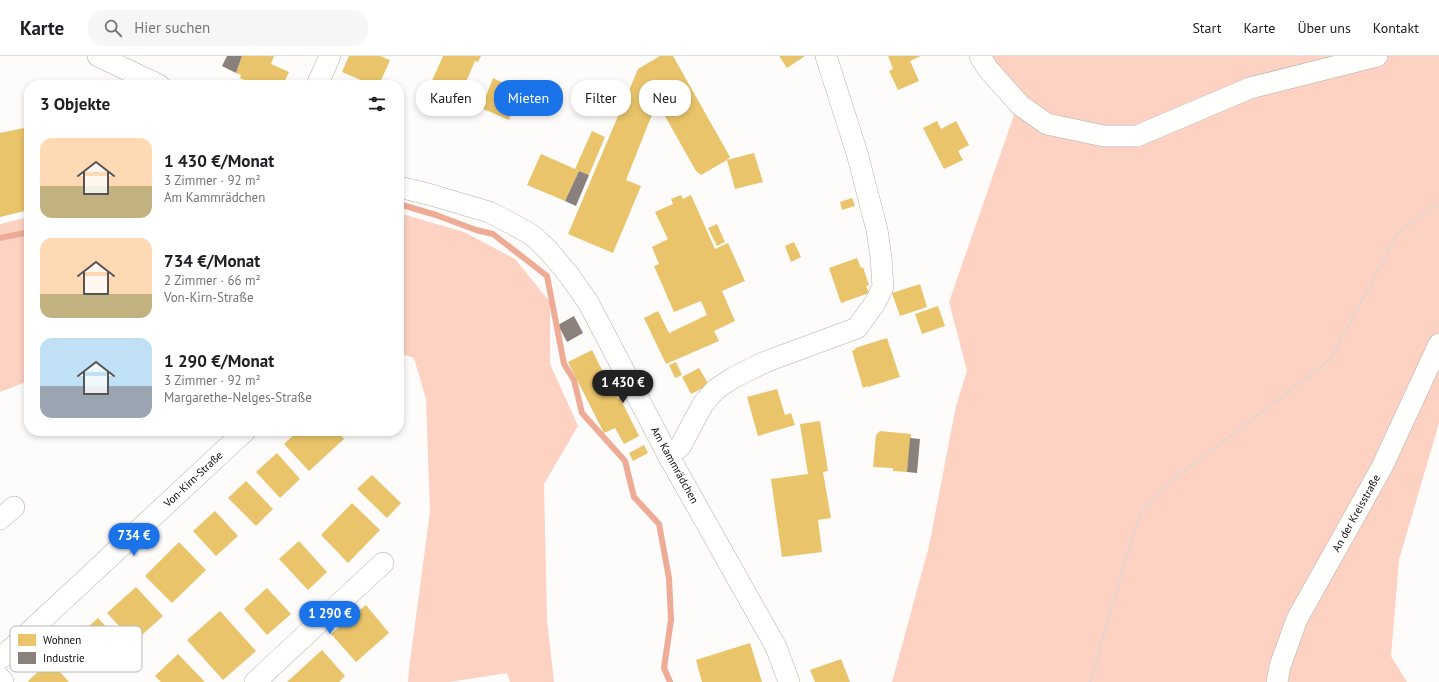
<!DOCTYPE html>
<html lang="de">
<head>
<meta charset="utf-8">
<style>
  body { margin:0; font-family:"PT Sans",sans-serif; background:#f6f6f6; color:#202124; height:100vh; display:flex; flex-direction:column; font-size:15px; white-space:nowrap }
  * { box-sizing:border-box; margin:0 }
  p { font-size:13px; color:#757577 }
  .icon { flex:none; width:22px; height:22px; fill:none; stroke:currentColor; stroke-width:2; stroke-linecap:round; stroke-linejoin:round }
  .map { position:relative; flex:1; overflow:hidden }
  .drawer { position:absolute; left:24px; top:24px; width:380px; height:356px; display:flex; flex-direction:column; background:#fff; border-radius:16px; box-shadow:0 2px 6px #0003 }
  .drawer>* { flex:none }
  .banner { position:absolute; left:416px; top:24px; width:380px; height:36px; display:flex; gap:8px }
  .price { position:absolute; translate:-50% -34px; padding:0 9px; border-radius:14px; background:#1a73e8; color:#fff; font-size:13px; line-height:26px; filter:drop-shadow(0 1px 2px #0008) }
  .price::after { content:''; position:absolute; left:50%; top:24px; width:12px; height:9px; margin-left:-6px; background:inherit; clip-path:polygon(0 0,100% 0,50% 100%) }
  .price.on { background:#222; color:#fff }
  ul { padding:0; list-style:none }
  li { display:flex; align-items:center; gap:12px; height:100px; padding:0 16px }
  li span { display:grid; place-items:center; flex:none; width:112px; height:80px; border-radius:12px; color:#555 }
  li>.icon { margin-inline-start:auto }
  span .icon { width:48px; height:48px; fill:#fffc; stroke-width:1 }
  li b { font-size:17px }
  h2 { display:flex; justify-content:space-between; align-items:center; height:48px; padding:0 16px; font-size:17px }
  .chip { padding:0 14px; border-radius:16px; background:#fff; box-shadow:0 2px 6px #0003; font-size:14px; line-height:36px }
  .chip.on { background:#1a73e8; color:#fff }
  header { display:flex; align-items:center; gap:24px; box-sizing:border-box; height:56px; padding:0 20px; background:#fff; border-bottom:1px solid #e0e0e0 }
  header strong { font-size:19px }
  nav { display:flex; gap:22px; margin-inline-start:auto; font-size:14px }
  .search { width:280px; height:36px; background:#f6f6f6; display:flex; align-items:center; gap:10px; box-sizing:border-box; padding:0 14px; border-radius:16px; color:#757577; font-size:15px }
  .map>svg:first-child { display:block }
  .forest { fill:#fdd2c3 }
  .homes { fill:#e9c46a }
  .industry { fill:#8a817c }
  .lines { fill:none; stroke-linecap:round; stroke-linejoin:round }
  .stream { stroke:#eeac96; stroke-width:6 }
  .minor-casing { stroke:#b2afae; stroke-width:22 }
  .path { stroke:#d7d7d6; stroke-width:2.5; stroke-dasharray:2 2; stroke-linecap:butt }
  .minor { stroke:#fffffe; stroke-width:21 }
  .labels { text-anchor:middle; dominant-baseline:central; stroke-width:4; stroke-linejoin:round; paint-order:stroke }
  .street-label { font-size:11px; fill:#0f0b09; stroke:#fff }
  .key { fill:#fff; stroke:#b7b6b5; stroke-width:1 }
  .key-label { font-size:11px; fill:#0f0b09 }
</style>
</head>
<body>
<header>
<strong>Karte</strong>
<div class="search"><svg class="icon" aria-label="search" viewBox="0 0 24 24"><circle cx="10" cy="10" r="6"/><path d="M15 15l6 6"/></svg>Hier suchen</div>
<nav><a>Start</a><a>Karte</a><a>Über uns</a><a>Kontakt</a></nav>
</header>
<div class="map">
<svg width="1439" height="626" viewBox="0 0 1439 626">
  <rect width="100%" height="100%" fill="#fdfcfb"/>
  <g class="forest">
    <path d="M 972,0 L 1439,0 L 1439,367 L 1399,504 L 1391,600 L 1407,626 L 892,626 L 929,490 L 956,350 L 967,315 L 949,246 L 1015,56 Z"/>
    <path d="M 399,157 L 464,176 L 515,203 L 550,246 L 550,308 L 578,370 L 544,428 L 547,564 L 554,626 L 510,626 L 507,617 L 449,626 L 408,626 L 409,613 L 430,456 L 426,343 L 414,302 L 399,297 Z"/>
    <path d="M 29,161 L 29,325 L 0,336 L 0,168 Z"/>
  </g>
  <g class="homes">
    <path d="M 242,0 L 274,0 L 271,8 L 289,16 L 283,29 L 263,29 L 253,24 L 251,27 L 240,22 L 241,19 L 236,17 Z"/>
    <path d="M 349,0 L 380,0 L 390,4 L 379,29 L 372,29 L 342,16 Z"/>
    <path d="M 443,0 L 481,0 L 478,6 L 475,5 L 466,26 L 470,27 L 462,44 L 443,36 L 444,33 L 431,27 Z"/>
    <path d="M 660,0 L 673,0 L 730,101 L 727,104 L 754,97 L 763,126 L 735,133 L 727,104 L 701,119 L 696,115 L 657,46 L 626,124 L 641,130 L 613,197 L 568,178 L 638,13 Z"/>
    <path d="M 779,0 L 805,0 L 787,12 Z"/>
    <path d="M 888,0 L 921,0 L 910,5 L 919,25 L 898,34 L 889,15 L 893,13 Z"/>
    <path d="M 493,22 L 521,35 L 509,64 L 481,52 Z"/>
    <path d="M 937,65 L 941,73 L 956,65 L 969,89 L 958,95 L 963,104 L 944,113 L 923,72 Z"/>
    <path d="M 29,71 L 29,154 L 0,161 L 0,77 Z"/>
    <path d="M 592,75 L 605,81 L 589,119 L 579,115 L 565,145 L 527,129 L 541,98 L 575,113 Z"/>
    <path d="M 681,139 L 683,143 L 691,139 L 715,193 L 728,187 L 745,225 L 722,235 L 735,265 L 714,275 L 719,285 L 666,308 L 644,262 L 658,255 L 669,277 L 707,259 L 701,245 L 674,256 L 654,210 L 659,208 L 652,191 L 668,183 L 655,156 L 673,148 L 671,143 Z"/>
    <path d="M 852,142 L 855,150 L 842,154 L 840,146 Z"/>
    <path d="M 717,168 L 725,186 L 717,190 L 708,172 Z"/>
    <path d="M 794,186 L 801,201 L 791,206 L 785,190 Z"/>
    <path d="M 857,202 L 861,212 L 863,211 L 869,229 L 866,230 L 869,237 L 841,247 L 829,212 Z"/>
    <path d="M 920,228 L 927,251 L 900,260 L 892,237 Z"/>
    <path d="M 938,250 L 945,270 L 922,278 L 915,258 Z"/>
    <path d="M 887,282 L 900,321 L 868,331 L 868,330 L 863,332 L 852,295 L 856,293 L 855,292 Z"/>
    <path d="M 592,294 L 604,318 L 607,317 L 612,326 L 610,328 L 618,343 L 620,342 L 639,380 L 624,388 L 615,372 L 604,377 L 568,306 Z"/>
    <path d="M 676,306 L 682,319 L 675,322 L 669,309 Z"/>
    <path d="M 699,312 L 709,329 L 691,338 L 682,321 Z"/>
    <path d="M 777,333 L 785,359 L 791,357 L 795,369 L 758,380 L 747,341 Z"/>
    <path d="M 820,365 L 828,415 L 823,416 L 831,462 L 818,464 L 822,496 L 782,501 L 771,423 L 808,418 L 800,368 Z"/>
    <path d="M 298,375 L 337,375 L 344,383 L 309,415 L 284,388 Z"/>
    <path d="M 880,375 L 911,378 L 907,416 L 893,415 L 893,412 L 873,411 L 876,379 Z"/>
    <path d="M 644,389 L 648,397 L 633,405 L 629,397 Z"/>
    <path d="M 277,397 L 300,423 L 280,442 L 256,416 Z"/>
    <path d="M 372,419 L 401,447 L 387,462 L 357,433 Z"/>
    <path d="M 246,425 L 273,453 L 256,470 L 228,442 Z"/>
    <path d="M 352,447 L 380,474 L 348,507 L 321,479 Z"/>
    <path d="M 215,455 L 238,480 L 216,500 L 193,475 Z"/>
    <path d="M 299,485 L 327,516 L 308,534 L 279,503 Z"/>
    <path d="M 179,486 L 206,514 L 172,547 L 145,520 Z"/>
    <path d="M 136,531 L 163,560 L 134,586 L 107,557 Z"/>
    <path d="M 267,532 L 291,558 L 267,579 L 244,553 Z"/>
    <path d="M 366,549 L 389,577 L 356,606 L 331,578 Z"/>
    <path d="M 220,555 L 256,595 L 223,624 L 187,584 Z"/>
    <path d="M 98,562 L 121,587 L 92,613 L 69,588 Z"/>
    <path d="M 750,587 L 762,626 L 702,626 L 696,604 Z"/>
    <path d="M 322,594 L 345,620 L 339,626 L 287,626 Z"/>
    <path d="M 178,598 L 205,626 L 161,626 L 155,620 Z"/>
    <path d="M 841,603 L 850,626 L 815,626 L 810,614 Z"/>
    <path d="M 50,605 L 69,626 L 29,626 L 28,625 Z"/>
  </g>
  <g class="industry">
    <path d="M 227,0 L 242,0 L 236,17 L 222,10 Z"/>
    <path d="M 579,115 L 589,119 L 576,150 L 565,145 Z"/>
    <path d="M 574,260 L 583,277 L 567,286 L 558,269 Z"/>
    <path d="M 910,382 L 920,383 L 917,417 L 907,416 Z"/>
  </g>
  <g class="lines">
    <g class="stream">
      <path d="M 399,148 L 436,159 L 476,174 L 493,178 L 547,220 L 564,308 L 574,324 L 582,357 L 625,405 L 634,441 L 659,468 L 669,522 L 671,564 L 664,612 L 670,626"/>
      <path d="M 0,182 L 29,176"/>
    </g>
    <defs>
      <g id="minor">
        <path d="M 98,0 L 159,29"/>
        <path d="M 980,0 L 988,13 L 1020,49 L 1047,68 L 1104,80 L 1137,80 L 1250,32 L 1377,0"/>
        <path d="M 317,29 L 330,0"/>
        <path d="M 399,131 L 428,138 L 489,156 L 505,164 L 532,179 L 548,194 L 569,219 L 588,246 L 668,399 L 776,591 L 789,626"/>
        <path d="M 668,399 L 680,391 L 703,348 L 716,333 L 733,322 L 765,306 L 857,272 L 875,247 L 883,231 L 881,201 L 877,174 L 857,97 L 826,0"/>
        <path d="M 0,463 L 14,451"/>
        <path d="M 0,603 L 245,375"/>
        <path d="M 0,622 L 3,626"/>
        <path d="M 255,626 L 383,507"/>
        <path d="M 1277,626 L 1280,610 L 1297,563 L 1382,411 L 1439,288"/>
      </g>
    </defs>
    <use href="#minor" class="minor-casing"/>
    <path class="path" d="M 1090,626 L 1132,482 L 1141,458 L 1161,433 L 1330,304 L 1398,177 L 1439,146"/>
    <use href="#minor" class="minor"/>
  </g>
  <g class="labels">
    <g class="street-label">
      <text transform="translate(675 409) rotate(61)">Am Kammrädchen</text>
      <text transform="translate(193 423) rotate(-43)">Von-Kirn-Straße</text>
      <text transform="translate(1356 457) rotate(-61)">An der Kreisstraße</text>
    </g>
  </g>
  <rect x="10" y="570" width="132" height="46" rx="6" class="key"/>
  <rect x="18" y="578" width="18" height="12" fill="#e9c46a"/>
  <rect x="18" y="596" width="18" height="12" fill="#8a817c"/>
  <g class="key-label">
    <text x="43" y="588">Wohnen</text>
    <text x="43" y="606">Industrie</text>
  </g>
</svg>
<b class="price on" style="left:623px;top:348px">1 430 €</b>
<b class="price" style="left:134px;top:501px">734 €</b>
<b class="price" style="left:330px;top:579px">1 290 €</b>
<div class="banner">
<a class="chip">Kaufen</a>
<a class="chip on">Mieten</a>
<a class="chip">Filter</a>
<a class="chip">Neu</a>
</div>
<section class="drawer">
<h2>3 Objekte<svg class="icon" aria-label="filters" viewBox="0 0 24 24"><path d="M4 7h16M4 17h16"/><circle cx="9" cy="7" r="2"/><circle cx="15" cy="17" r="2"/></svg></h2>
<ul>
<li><span style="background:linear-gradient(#ffd9b3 60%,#c2b280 0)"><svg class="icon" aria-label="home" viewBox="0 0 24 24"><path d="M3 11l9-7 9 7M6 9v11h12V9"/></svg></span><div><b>1 430 €/Monat</b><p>3 Zimmer · 92 m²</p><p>Am Kammrädchen</p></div></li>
<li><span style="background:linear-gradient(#ffd9b3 70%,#c2b280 0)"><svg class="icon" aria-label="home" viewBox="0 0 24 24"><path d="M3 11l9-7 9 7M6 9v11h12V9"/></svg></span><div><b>734 €/Monat</b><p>2 Zimmer · 66 m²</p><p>Von-Kirn-Straße</p></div></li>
<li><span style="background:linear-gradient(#bfe0f5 60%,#9aa5b1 0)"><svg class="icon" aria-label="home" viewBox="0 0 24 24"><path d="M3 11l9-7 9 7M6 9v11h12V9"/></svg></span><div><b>1 290 €/Monat</b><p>3 Zimmer · 92 m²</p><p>Margarethe-Nelges-Straße</p></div></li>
</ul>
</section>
</div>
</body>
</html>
